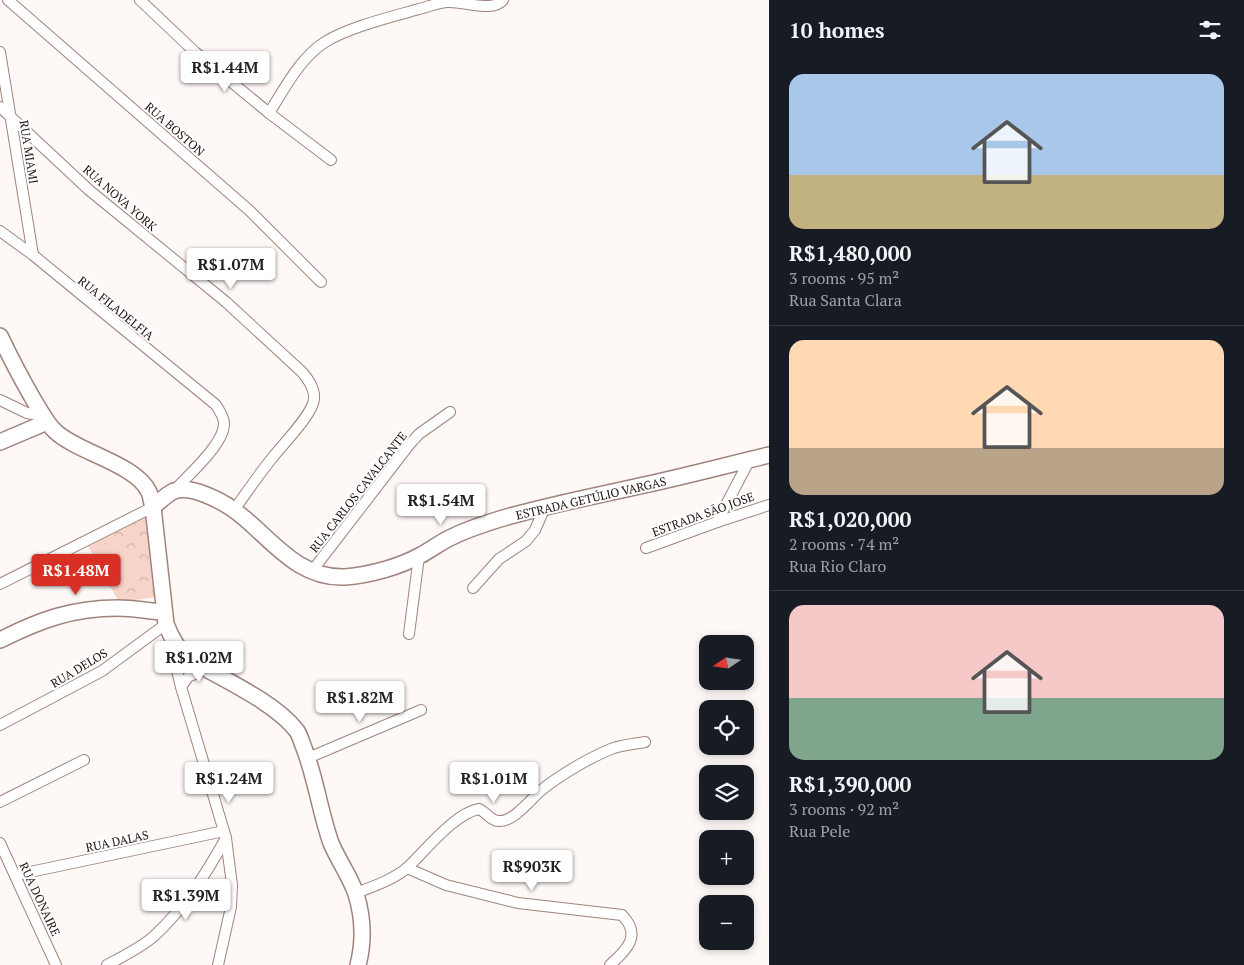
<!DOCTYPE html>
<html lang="en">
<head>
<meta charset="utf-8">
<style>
  body { margin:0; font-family:"PT Serif",serif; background:#20242c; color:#f1f3f6; height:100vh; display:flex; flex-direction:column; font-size:19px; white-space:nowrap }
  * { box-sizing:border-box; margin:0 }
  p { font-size:16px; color:#9ea1a6 }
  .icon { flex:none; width:28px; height:28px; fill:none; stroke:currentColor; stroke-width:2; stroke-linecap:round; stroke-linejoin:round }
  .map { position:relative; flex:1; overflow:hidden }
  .panel { display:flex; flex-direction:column; background:#171b24; width:475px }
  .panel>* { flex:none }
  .needle { width:32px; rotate:257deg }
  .buttons { position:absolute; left:699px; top:635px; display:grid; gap:10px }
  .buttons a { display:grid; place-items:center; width:55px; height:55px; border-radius:10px; background:#171b24; box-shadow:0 2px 8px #0003; font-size:25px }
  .price { position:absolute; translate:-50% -42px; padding:0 11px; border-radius:5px; background:#fff; color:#222; font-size:16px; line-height:32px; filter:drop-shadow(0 1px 2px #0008) }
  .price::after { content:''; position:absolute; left:50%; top:30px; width:15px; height:11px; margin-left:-8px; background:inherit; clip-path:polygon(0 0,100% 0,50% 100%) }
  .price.active { background:#d93025; color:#fff }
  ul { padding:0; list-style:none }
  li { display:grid; align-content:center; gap:10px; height:265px; padding:0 20px }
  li+li { border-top:1px solid #363941 }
  li span { display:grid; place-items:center; height:155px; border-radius:15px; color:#555 }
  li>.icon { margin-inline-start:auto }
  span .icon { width:90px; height:90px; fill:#fffc; stroke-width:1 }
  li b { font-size:21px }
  h2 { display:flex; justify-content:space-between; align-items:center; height:60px; padding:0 20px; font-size:21px }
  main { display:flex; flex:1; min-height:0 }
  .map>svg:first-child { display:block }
  .park { fill:url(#park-crowns) }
  .pitch { fill:#f7d4c9 }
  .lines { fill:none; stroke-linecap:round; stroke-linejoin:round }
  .street-casing { stroke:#a0847c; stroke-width:12 }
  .secondary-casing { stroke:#a0847c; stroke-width:18 }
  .street { stroke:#fff; stroke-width:10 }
  .secondary { stroke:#fff; stroke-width:15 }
  .labels { text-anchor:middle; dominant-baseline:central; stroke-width:4; stroke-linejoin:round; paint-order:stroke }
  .street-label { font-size:12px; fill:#1c120f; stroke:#fff }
</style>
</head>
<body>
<main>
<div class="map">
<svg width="769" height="965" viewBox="0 0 769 965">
  <defs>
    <pattern id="park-crowns" width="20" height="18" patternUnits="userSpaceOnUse" patternTransform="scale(1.25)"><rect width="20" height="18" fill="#f7d4c9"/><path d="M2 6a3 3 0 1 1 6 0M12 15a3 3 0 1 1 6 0" fill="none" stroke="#d3b5ab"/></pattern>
  </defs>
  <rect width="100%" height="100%" fill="#fef8f6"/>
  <path class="park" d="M 147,515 L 157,597 L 119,602 L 87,544 Z"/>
  <path class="pitch" d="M 118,539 L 142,573 L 110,588 L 91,549 Z"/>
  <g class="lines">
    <defs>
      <g id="street">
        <path d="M 8,0 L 250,211 L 321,282"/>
        <path d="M 140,0 L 195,52 L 269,113 L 331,160"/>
        <path d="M 0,52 L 33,255"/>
        <path d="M 0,107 L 89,190 L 226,302 L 302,372 C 308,379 315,388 314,399 C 313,414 283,444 273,457 C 259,474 247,492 234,510"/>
        <path d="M 269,113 C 285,88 300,58 325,42 C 349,27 391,17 419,9 C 428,7 439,2 448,2 C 463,1 493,13 503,0"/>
        <path d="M 0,231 L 33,255 L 216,405 C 219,410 224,417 224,423 C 225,444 187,476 173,492"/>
        <path d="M 0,400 L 27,413 L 44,416"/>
        <path d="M 717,522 L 749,461"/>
        <path d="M 646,548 L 717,522 L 769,505"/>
        <path d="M 312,571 L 409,445 L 419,434 L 450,412"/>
        <path d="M 0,584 L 153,507"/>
        <path d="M 473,588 L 499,559 L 526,541 L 535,530 L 545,507"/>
        <path d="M 409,634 L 419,556"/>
        <path d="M 175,643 L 175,662 L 181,687 L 226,838 L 232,885 L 231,907 L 218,965"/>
        <path d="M 181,687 L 188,677 L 205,669"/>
        <path d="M 0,725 L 102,671 L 166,624"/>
        <path d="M 308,758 L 421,710"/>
        <path d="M 0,802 L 84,760"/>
        <path d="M 0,843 L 56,965"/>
        <path d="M 407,868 L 446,885 L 518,903 L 622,915 C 642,935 627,950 610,965"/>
        <path d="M 16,875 L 224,831"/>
        <path d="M 356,893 C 372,887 395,879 408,867 C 425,851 455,813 479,809 C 486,812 491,821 498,821 C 514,823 533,796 544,788 C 562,774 589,758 611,749 C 621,745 634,744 645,742"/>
        <path d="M 107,965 C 122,957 140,948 153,937 C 184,909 206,874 226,838"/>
      </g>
      <g id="secondary">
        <path d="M 0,336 C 11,359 23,382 36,404 C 42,413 47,424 56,432 C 79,453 136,464 149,492 C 151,496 151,502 153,507 L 166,624 C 171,637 177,648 187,658 C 220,678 274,701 297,731 C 300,736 302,743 304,748 C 316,779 320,812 331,843 C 338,860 350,876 356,894 C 363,917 364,942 358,965"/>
        <path d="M 0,442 L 47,422"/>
        <path d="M 153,507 C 159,502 167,494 174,491 C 191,485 220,500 234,510 C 269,535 295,579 345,577 C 370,575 399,567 421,555 C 432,549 442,541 454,536 C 468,529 484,524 500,519 C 547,505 596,496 644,485 C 686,476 727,465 769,455"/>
        <path d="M 0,640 C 40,620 72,608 118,608 C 133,608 149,611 164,612"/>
      </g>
    </defs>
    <use href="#street" class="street-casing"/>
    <use href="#secondary" class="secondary-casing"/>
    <use href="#street" class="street"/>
    <use href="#secondary" class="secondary"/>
  </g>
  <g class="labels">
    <g class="street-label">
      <text transform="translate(175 129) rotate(41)">RUA BOSTON</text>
      <text transform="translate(29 152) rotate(81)">RUA MIAMI</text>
      <text transform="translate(120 198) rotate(41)">RUA NOVA YORK</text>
      <text transform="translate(116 308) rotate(39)">RUA FILADELFIA</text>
      <text transform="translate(358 492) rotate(-52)">RUA CARLOS CAVALCANTE</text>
      <text transform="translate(591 498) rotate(-13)">ESTRADA GETÚLIO VARGAS</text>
      <text transform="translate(703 514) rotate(-20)">ESTRADA SĀO JOSE</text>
      <text transform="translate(79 668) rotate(-31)">RUA DELOS</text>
      <text transform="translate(117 841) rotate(-12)">RUA DALAS</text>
      <text transform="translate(40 899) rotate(65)">RUA DONAIRE</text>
    </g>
  </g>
</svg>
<div class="buttons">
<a><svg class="needle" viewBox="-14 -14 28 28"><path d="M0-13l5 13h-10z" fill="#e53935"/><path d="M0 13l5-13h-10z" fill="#9ea1a6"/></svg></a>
<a><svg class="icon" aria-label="locate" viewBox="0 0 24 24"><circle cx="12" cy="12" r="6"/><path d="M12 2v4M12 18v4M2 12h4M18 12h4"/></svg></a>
<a><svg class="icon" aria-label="layers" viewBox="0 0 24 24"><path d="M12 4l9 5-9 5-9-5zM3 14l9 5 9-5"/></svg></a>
<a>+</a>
<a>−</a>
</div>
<b class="price" style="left:225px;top:93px">R$1.44M</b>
<b class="price" style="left:231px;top:290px">R$1.07M</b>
<b class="price" style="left:441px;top:526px">R$1.54M</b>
<b class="price active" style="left:76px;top:596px">R$1.48M</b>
<b class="price" style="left:199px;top:683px">R$1.02M</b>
<b class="price" style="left:360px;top:723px">R$1.82M</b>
<b class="price" style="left:229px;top:804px">R$1.24M</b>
<b class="price" style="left:494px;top:804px">R$1.01M</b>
<b class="price" style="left:532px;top:892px">R$903K</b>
<b class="price" style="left:186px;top:921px">R$1.39M</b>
</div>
<section class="panel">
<h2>10 homes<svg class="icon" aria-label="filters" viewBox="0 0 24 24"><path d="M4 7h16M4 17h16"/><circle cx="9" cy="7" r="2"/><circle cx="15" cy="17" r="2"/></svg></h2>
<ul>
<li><span style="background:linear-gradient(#a9c7e8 65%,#c2b280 0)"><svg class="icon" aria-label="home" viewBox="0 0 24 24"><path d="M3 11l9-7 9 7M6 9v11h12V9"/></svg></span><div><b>R$1,480,000</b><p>3 rooms · 95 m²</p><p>Rua Santa Clara</p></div></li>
<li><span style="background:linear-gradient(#ffd9b3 70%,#b9a48a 0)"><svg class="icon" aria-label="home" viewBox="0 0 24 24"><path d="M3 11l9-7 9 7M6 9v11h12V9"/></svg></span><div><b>R$1,020,000</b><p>2 rooms · 74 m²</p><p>Rua Rio Claro</p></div></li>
<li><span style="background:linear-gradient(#f6c9c9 60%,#7fa58c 0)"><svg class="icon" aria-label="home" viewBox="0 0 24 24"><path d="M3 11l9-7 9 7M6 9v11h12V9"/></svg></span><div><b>R$1,390,000</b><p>3 rooms · 92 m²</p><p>Rua Pele</p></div></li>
</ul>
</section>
</main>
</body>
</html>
